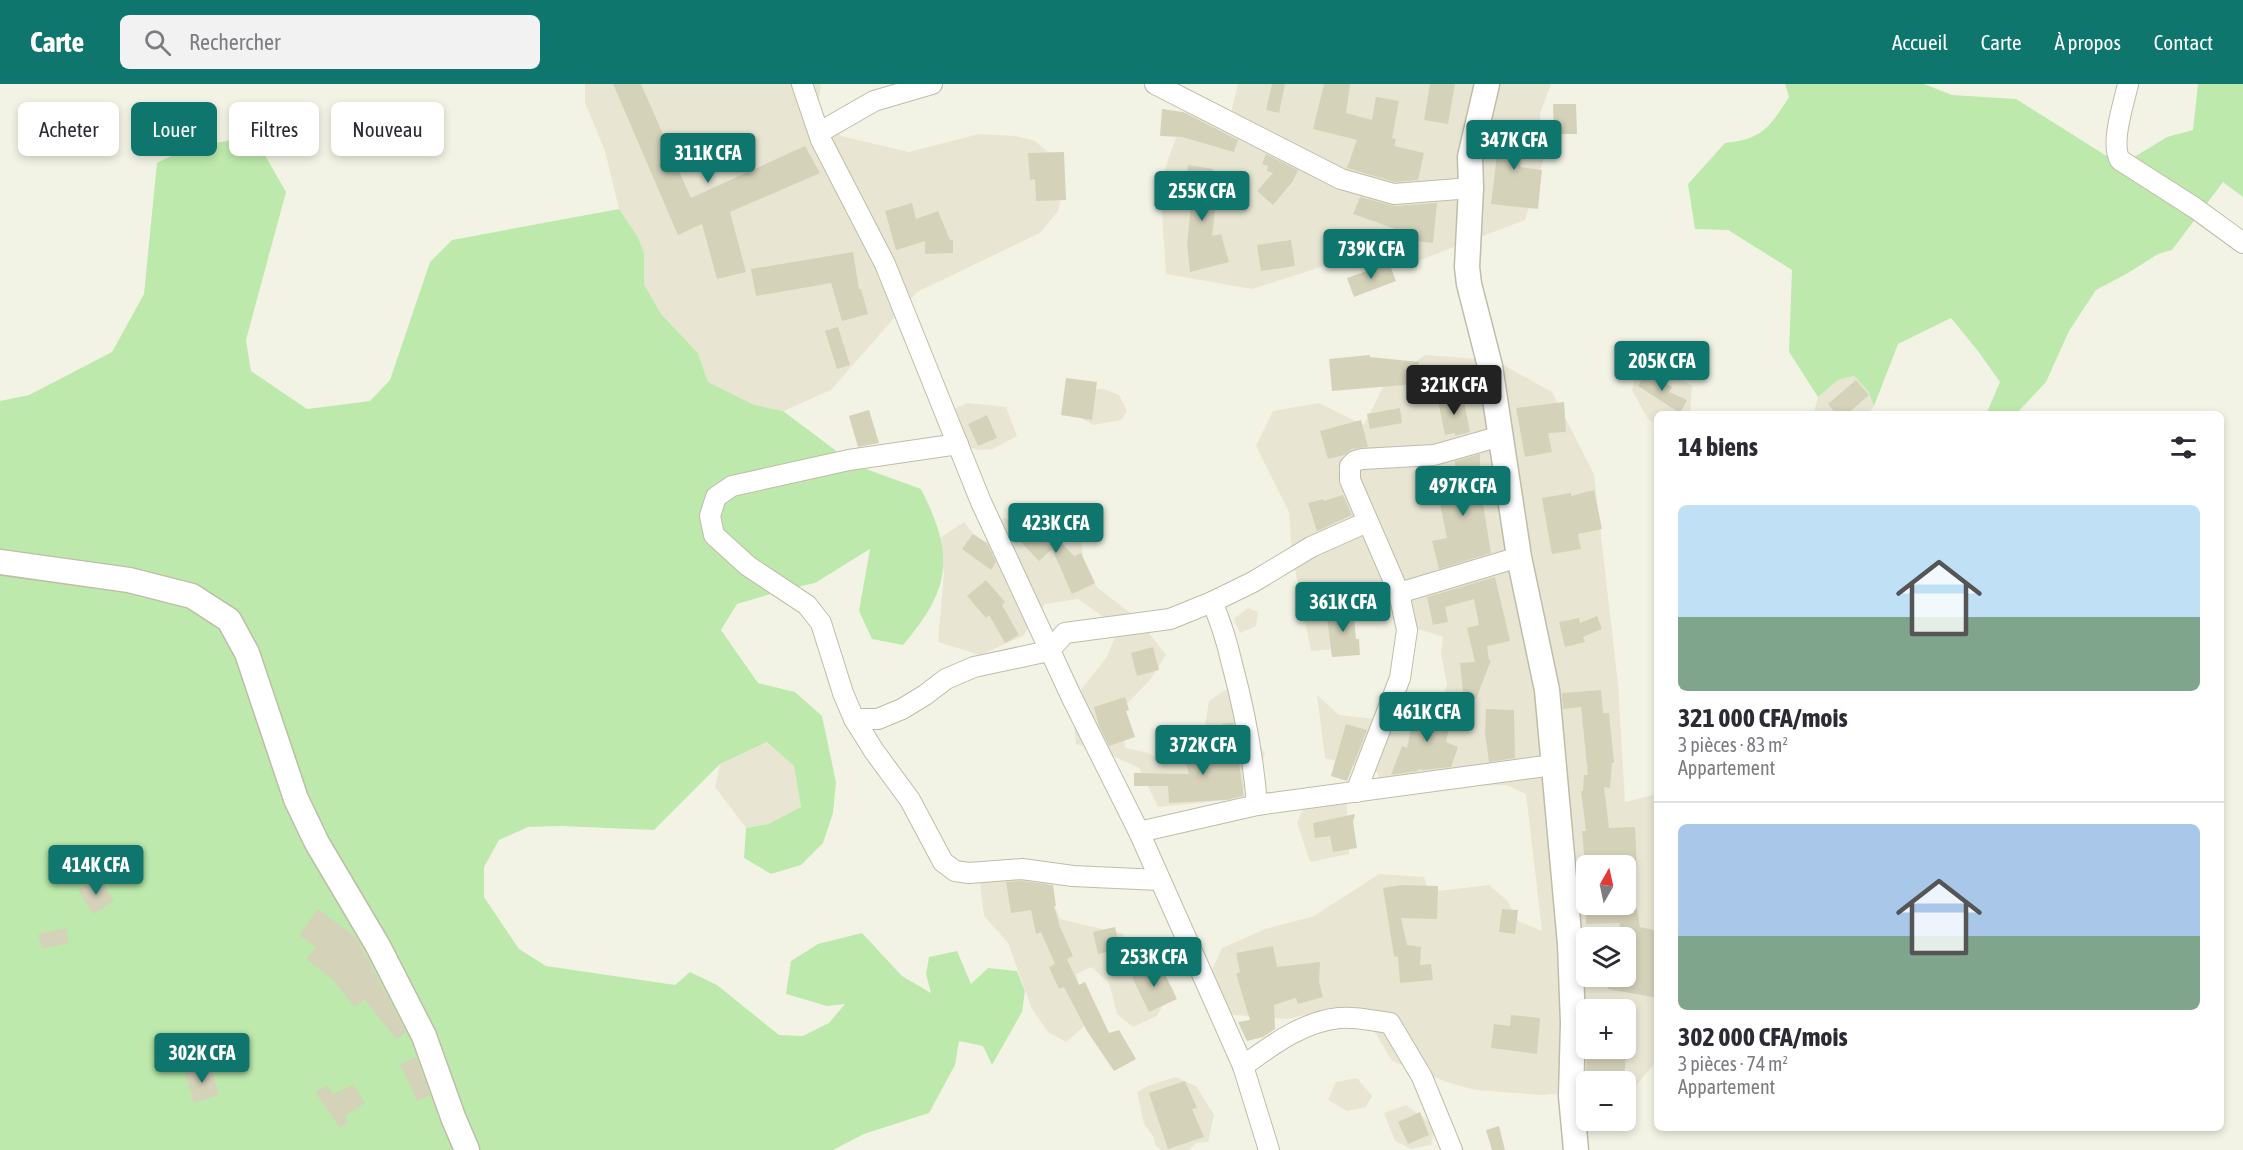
<!DOCTYPE html>
<html lang="fr">
<head>
<meta charset="utf-8">
<style>
  body { margin:0; font-family:"Asap Condensed",sans-serif; background:#f2f2f3; color:#2b2b33; height:100vh; display:flex; flex-direction:column; font-size:22px; white-space:nowrap }
  * { box-sizing:border-box; margin:0 }
  p { font-size:20px; color:#7c7c81 }
  .icon { flex:none; width:33px; height:33px; fill:none; stroke:currentColor; stroke-width:2; stroke-linecap:round; stroke-linejoin:round }
  .map { position:relative; flex:1; overflow:hidden }
  .drawer { position:absolute; left:1654px; top:327px; width:570px; height:720px; display:flex; flex-direction:column; background:#fff; border-radius:9px; box-shadow:0 3px 9px #0003 }
  .drawer>* { flex:none }
  .top-card { position:absolute; left:18px; top:18px; width:570px; height:54px; display:flex; gap:12px }
  .needle { width:39px; rotate:9deg }
  .buttons { position:absolute; left:1576px; top:771px; display:grid; gap:12px }
  .buttons a { display:grid; place-items:center; width:60px; height:60px; border-radius:9px; background:#fff; box-shadow:0 3px 9px #0003; font-size:30px }
  .price { position:absolute; translate:-50% -51px; padding:0 14px; border-radius:6px; background:#0f766e; color:#fff; font-size:20px; line-height:39px; filter:drop-shadow(0 2px 3px #0008) }
  .price::after { content:''; position:absolute; left:50%; top:36px; width:18px; height:14px; margin-left:-9px; background:inherit; clip-path:polygon(0 0,100% 0,50% 100%) }
  .price.current { background:#222; color:#fff }
  ul { padding:0; list-style:none }
  li { display:grid; align-content:center; gap:12px; height:318px; padding:0 24px }
  li+li { border-top:2px solid #e1e1e2 }
  li span { display:grid; place-items:center; height:186px; border-radius:9px; color:#555 }
  li>.icon { margin-inline-start:auto }
  span .icon { width:108px; height:108px; fill:#fffc; stroke-width:1 }
  li b { font-size:26px }
  h2 { display:flex; justify-content:space-between; align-items:center; height:72px; padding:0 24px; font-size:26px }
  .chip { padding:0 21px; border-radius:9px; background:#fff; box-shadow:0 3px 9px #0003; font-size:21px; line-height:54px }
  .chip.current { background:#0f766e; color:#fff }
  header { display:flex; align-items:center; gap:36px; box-sizing:border-box; height:84px; padding:0 30px; background:#0f766e; color:#fff }
  header strong { font-size:28px }
  nav { display:flex; gap:33px; margin-inline-start:auto; font-size:21px }
  .search { width:420px; height:54px; background:#f2f2f3; display:flex; align-items:center; gap:15px; box-sizing:border-box; padding:0 21px; border-radius:9px; color:#7c7c81; font-size:22px }
  .map>svg:first-child { display:block }
  .residential { fill:#e8e6d3; fill-rule:evenodd }
  .green { fill:#bdeaac }
  .building { fill:#d5d2ba }
  .lines { fill:none; stroke-linecap:round; stroke-linejoin:round }
  .minor-casing { stroke:#bfbda7; stroke-width:22 }
  .tertiary-casing { stroke:#bfbda7; stroke-width:27 }
  .minor { stroke:#fff; stroke-width:20 }
  .tertiary { stroke:#fff; stroke-width:24 }
</style>
</head>
<body>
<header>
<strong>Carte</strong>
<div class="search"><svg class="icon" aria-label="search" viewBox="0 0 24 24"><circle cx="10" cy="10" r="6"/><path d="M15 15l6 6"/></svg>Rechercher</div>
<nav><a>Accueil</a><a>Carte</a><a>À propos</a><a>Contact</a></nav>
</header>
<div class="map">
<svg width="2243" height="1066" viewBox="0 0 2243 1066">
  <rect width="100%" height="100%" fill="#f3f3e5"/>
  <g class="residential">
    <path d="M 585,0 L 821,0 L 818,24 L 841,52 L 909,68 L 979,50 L 1016,52 L 1035,57 L 1049,69 L 1065,97 L 1058,127 L 1040,149 L 917,208 L 831,306 L 783,327 L 754,322 L 708,298 L 698,269 L 661,230 L 644,200 L 644,169 L 638,153 L 619,125 L 605,67 L 585,19 Z"/>
    <path d="M 1238,0 L 1551,0 L 1540,29 L 1544,74 L 1525,136 L 1415,178 L 1362,170 L 1252,205 L 1166,190 L 1160,99 L 1185,28 L 1227,45 Z"/>
    <path d="M 1425,271 L 1494,276 L 1552,308 L 1594,390 L 1618,600 L 1625,718 L 1657,710 L 1657,976 L 1635,1003 L 1626,1004 L 1626,998 L 1587,998 L 1587,1007 L 1541,1011 L 1475,1006 L 1447,998 L 1392,977 L 1364,930 L 1312,929 L 1288,935 L 1222,930 L 1212,886 L 1222,864 L 1265,845 L 1314,832 L 1379,790 L 1424,793 L 1429,808 L 1489,801 L 1507,816 L 1518,837 L 1542,847 L 1526,710 L 1506,701 L 1471,702 L 1387,713 L 1377,688 L 1325,674 L 1317,611 L 1339,631 L 1376,635 L 1389,649 L 1417,648 L 1438,636 L 1447,600 L 1441,570 L 1443,553 L 1415,544 L 1405,509 L 1374,521 L 1349,540 L 1350,564 L 1311,567 L 1292,470 L 1289,428 L 1256,362 L 1273,327 L 1319,319 L 1364,341 L 1384,301 ZM 1587,782 L 1626,782 L 1626,820 L 1587,820 ZM 1587,854 L 1626,854 L 1626,892 L 1587,892 ZM 1587,926 L 1626,926 L 1626,964 L 1587,964 Z"/>
    <path d="M 1638,281 L 1670,287 L 1692,302 L 1690,330 L 1658,330 L 1657,341 L 1648,335 L 1632,306 Z"/>
    <path d="M 1854,292 L 1868,307 L 1874,322 L 1868,330 L 1817,330 L 1814,328 L 1818,313 L 1838,296 Z"/>
    <path d="M 1081,305 L 1104,305 L 1119,311 L 1127,327 L 1121,336 L 1093,341 L 1083,335 L 1077,329 Z"/>
    <path d="M 968,319 L 1006,323 L 1017,352 L 993,365 L 977,366 L 953,356 L 949,327 Z"/>
    <path d="M 1003,433 L 1030,447 L 1049,454 L 1064,447 L 1081,454 L 1084,485 L 1098,504 L 1138,535 L 1166,571 L 1150,596 L 1122,625 L 1125,664 L 1149,669 L 1161,678 L 1200,673 L 1209,617 L 1230,603 L 1265,670 L 1253,704 L 1208,718 L 1158,723 L 1139,684 L 1109,670 L 1076,660 L 1072,617 L 1106,574 L 1119,544 L 1078,515 L 1045,520 L 1023,552 L 980,571 L 938,558 L 944,490 L 940,454 L 964,438 L 983,462 Z"/>
    <path d="M 1248,524 L 1258,528 L 1256,542 L 1240,549 L 1234,535 Z"/>
    <path d="M 768,658 L 794,682 L 801,723 L 768,740 L 746,744 L 715,703 L 720,680 Z"/>
    <path d="M 1347,720 L 1349,770 L 1310,778 L 1297,738 L 1305,722 Z"/>
    <path d="M 1026,775 L 1045,797 L 1060,835 L 1123,850 L 1130,867 L 1160,891 L 1166,915 L 1157,932 L 1133,943 L 1117,930 L 1109,899 L 1091,883 L 1076,890 L 1089,938 L 1066,958 L 1048,948 L 1032,925 L 1008,859 L 984,832 L 980,799 L 989,779 Z"/>
    <path d="M 1175,993 L 1196,1002 L 1214,1031 L 1208,1058 L 1196,1059 L 1189,1066 L 1161,1066 L 1156,1062 L 1153,1052 L 1144,1040 L 1137,1008 L 1148,1002 Z"/>
    <path d="M 1357,994 L 1372,1012 L 1366,1023 L 1347,1027 L 1328,1016 L 1336,998 Z"/>
    <path d="M 1406,1021 L 1429,1038 L 1434,1049 L 1431,1061 L 1411,1065 L 1395,1057 L 1384,1029 Z"/>
  </g>
  <g class="green">
    <path d="M 1785,0 L 1924,0 L 1952,11 L 2016,15 L 2121,81 L 2167,53 L 2193,46 L 2198,0 L 2243,0 L 2243,113 L 2223,98 L 2172,166 L 2158,170 L 2128,189 L 2096,206 L 2069,247 L 2046,298 L 2016,330 L 1995,330 L 1987,328 L 2000,298 L 1978,267 L 1951,234 L 1898,260 L 1874,322 L 1868,307 L 1854,292 L 1838,296 L 1818,313 L 1789,268 L 1792,186 L 1728,146 L 1695,145 L 1688,100 L 1725,59 C 1763,55 1769,44 1789,13 Z"/>
    <path d="M 254,52 L 286,108 L 246,256 L 251,287 L 307,325 L 370,317 L 390,296 L 430,178 L 452,156 L 619,125 L 638,153 L 644,169 L 644,200 L 661,230 L 698,269 L 708,298 L 754,321 L 783,327 L 855,381 L 921,405 C 955,472 951,505 903,561 L 872,555 L 859,527 L 870,465 L 815,499 L 784,506 L 737,520 L 721,546 L 758,599 L 795,608 L 822,632 L 836,698 L 833,729 L 823,759 L 801,781 L 771,790 L 744,774 L 746,744 L 768,740 L 801,723 L 794,682 L 767,658 L 720,680 L 654,746 L 561,742 L 528,743 L 499,756 L 484,783 L 484,813 L 519,865 L 546,882 L 675,901 L 690,888 L 717,901 L 779,951 L 803,952 L 829,939 L 845,920 L 827,922 L 786,910 L 791,877 L 818,860 L 862,849 L 902,892 L 931,909 L 926,890 L 929,873 L 957,867 L 971,900 L 988,884 L 1017,887 L 1025,907 L 1022,928 L 992,981 L 983,962 L 959,957 L 955,981 L 929,1029 L 864,1050 L 833,1066 L 0,1066 L 0,317 L 29,311 L 112,268 L 144,210 L 157,79 L 188,64 Z"/>
  </g>
  <g class="building">
    <path d="M 613,0 L 641,0 L 691,114 L 805,62 L 820,89 L 730,128 L 746,188 L 717,195 L 702,140 L 678,151 Z"/>
    <path d="M 1272,0 L 1285,0 L 1279,29 L 1266,26 Z"/>
    <path d="M 1324,0 L 1350,0 L 1346,29 L 1372,36 L 1376,13 L 1399,17 L 1392,54 L 1396,55 L 1394,62 L 1424,69 L 1418,96 L 1395,98 L 1347,84 L 1357,56 L 1313,45 Z"/>
    <path d="M 1430,0 L 1455,0 L 1448,40 L 1424,36 Z"/>
    <path d="M 1553,20 L 1576,20 L 1577,50 L 1554,50 Z"/>
    <path d="M 1162,25 L 1183,28 L 1238,56 L 1234,68 L 1182,53 L 1160,52 Z"/>
    <path d="M 1501,37 L 1525,40 L 1520,83 L 1542,86 L 1538,125 L 1491,120 Z"/>
    <path d="M 1064,68 L 1066,116 L 1036,117 L 1035,95 L 1030,96 L 1028,69 Z"/>
    <path d="M 1266,70 L 1298,86 L 1293,97 L 1273,121 L 1257,107 L 1273,89 L 1267,87 L 1268,82 L 1262,80 Z"/>
    <path d="M 1188,81 L 1213,85 L 1207,117 L 1216,118 L 1212,152 L 1221,150 L 1229,178 L 1190,188 L 1187,160 L 1192,112 L 1183,110 Z"/>
    <path d="M 1360,113 L 1395,122 L 1437,119 L 1433,159 L 1407,156 L 1407,149 L 1353,130 Z"/>
    <path d="M 912,119 L 916,135 L 938,127 L 950,156 L 953,156 L 953,169 L 925,170 L 925,157 L 896,166 L 885,127 Z"/>
    <path d="M 1291,156 L 1295,182 L 1261,187 L 1257,161 Z"/>
    <path d="M 853,168 L 859,205 L 861,205 L 868,230 L 842,237 L 831,199 L 756,212 L 751,185 Z"/>
    <path d="M 1389,179 L 1396,197 L 1354,213 L 1347,194 Z"/>
    <path d="M 838,243 L 850,281 L 837,285 L 825,247 Z"/>
    <path d="M 1370,271 L 1370,273 L 1419,278 L 1416,300 L 1332,307 L 1329,275 Z"/>
    <path d="M 1647,287 L 1672,303 L 1669,308 L 1687,316 L 1680,329 L 1638,302 Z"/>
    <path d="M 1066,294 L 1097,298 L 1092,336 L 1061,331 Z"/>
    <path d="M 1856,296 L 1869,311 L 1847,330 L 1836,330 L 1828,320 Z"/>
    <path d="M 1463,312 L 1470,348 L 1455,352 L 1455,349 L 1445,351 L 1438,317 Z"/>
    <path d="M 1564,318 L 1566,348 L 1548,349 L 1552,368 L 1525,373 L 1516,324 Z"/>
    <path d="M 1400,324 L 1402,339 L 1370,345 L 1367,330 Z"/>
    <path d="M 869,326 L 879,359 L 858,363 L 849,332 Z"/>
    <path d="M 987,331 L 997,354 L 978,362 L 968,340 Z"/>
    <path d="M 1361,336 L 1368,363 L 1352,365 L 1344,371 L 1328,375 L 1320,347 Z"/>
    <path d="M 1480,370 L 1480,402 L 1491,469 L 1439,485 L 1432,457 L 1447,454 L 1437,405 L 1455,402 L 1455,377 Z"/>
    <path d="M 1594,406 L 1602,445 L 1578,450 L 1581,465 L 1552,470 L 1542,414 L 1571,409 L 1571,412 Z"/>
    <path d="M 1343,411 L 1352,431 L 1317,447 L 1308,419 L 1323,415 L 1324,417 Z"/>
    <path d="M 1036,432 L 1074,472 L 1081,469 L 1095,499 L 1072,510 L 1052,465 L 1039,477 L 1015,452 Z"/>
    <path d="M 973,450 L 987,459 L 996,478 L 991,486 L 962,465 Z"/>
    <path d="M 1495,493 L 1510,557 L 1487,562 L 1489,576 L 1491,576 L 1476,615 L 1464,617 L 1460,579 L 1475,578 L 1467,544 L 1479,541 L 1474,515 L 1445,523 L 1448,538 L 1433,541 L 1427,513 Z"/>
    <path d="M 986,496 L 1005,518 L 1002,521 L 1019,551 L 1005,559 L 989,531 L 986,534 L 967,512 Z"/>
    <path d="M 1353,523 L 1356,555 L 1359,555 L 1360,571 L 1332,573 L 1326,526 Z"/>
    <path d="M 1597,532 L 1602,545 L 1583,553 L 1585,558 L 1565,563 L 1559,538 L 1579,534 L 1580,539 Z"/>
    <path d="M 1153,563 L 1159,586 L 1137,592 L 1131,569 Z"/>
    <path d="M 1601,606 L 1603,629 L 1609,629 L 1614,679 L 1612,679 L 1610,704 L 1604,703 L 1609,744 L 1635,743 L 1637,782 L 1585,782 L 1582,747 L 1586,747 L 1581,707 L 1583,707 L 1584,691 L 1588,691 L 1581,623 L 1563,625 L 1562,609 Z"/>
    <path d="M 1125,613 L 1129,626 L 1126,627 L 1135,653 L 1109,662 L 1099,642 L 1094,623 Z"/>
    <path d="M 1416,622 L 1452,629 L 1446,658 L 1458,663 L 1451,683 L 1424,686 L 1419,685 L 1418,687 L 1391,691 L 1402,662 L 1407,664 Z"/>
    <path d="M 1486,625 L 1514,626 L 1515,674 L 1489,678 L 1485,650 Z"/>
    <path d="M 1233,639 L 1244,712 L 1227,716 L 1169,719 L 1168,702 L 1134,702 L 1134,689 L 1189,690 L 1186,679 L 1224,667 L 1222,640 Z"/>
    <path d="M 1346,640 L 1367,646 L 1347,697 L 1331,692 Z"/>
    <path d="M 1355,730 L 1353,738 L 1357,764 L 1333,768 L 1330,752 L 1315,754 L 1313,739 Z"/>
    <path d="M 99,793 L 114,817 L 93,830 L 78,806 Z"/>
    <path d="M 1022,797 L 1053,801 L 1056,822 L 1054,822 L 1060,843 L 1073,872 L 1067,875 L 1079,901 L 1085,898 L 1109,949 L 1119,946 L 1136,975 L 1114,987 L 1087,947 L 1064,903 L 1059,905 L 1049,883 L 1055,880 L 1041,848 L 1036,850 L 1031,826 L 1011,829 L 1006,798 Z"/>
    <path d="M 1401,801 L 1438,802 L 1437,835 L 1401,834 L 1407,861 L 1421,863 L 1420,881 L 1431,880 L 1433,896 L 1400,899 L 1398,873 L 1394,872 L 1383,804 Z"/>
    <path d="M 1586,820 L 1616,820 L 1616,827 L 1637,824 L 1640,843 L 1658,847 L 1658,914 L 1608,905 L 1610,892 L 1626,892 L 1626,854 L 1618,854 L 1620,839 L 1586,840 Z"/>
    <path d="M 318,825 L 356,853 L 406,948 L 396,955 L 364,915 L 355,923 L 331,894 L 306,875 L 316,863 L 299,851 Z"/>
    <path d="M 1502,825 L 1518,826 L 1515,850 L 1499,848 Z"/>
    <path d="M 1115,843 L 1120,865 L 1098,870 L 1093,848 Z"/>
    <path d="M 66,844 L 69,859 L 42,865 L 38,850 Z"/>
    <path d="M 1273,862 L 1277,883 L 1320,878 L 1319,898 L 1323,913 L 1298,920 L 1296,914 L 1274,921 L 1275,945 L 1263,953 L 1247,957 L 1238,938 L 1250,936 L 1236,890 L 1240,888 L 1236,869 Z"/>
    <path d="M 1160,880 L 1177,915 L 1149,928 L 1132,893 Z"/>
    <path d="M 1511,931 L 1540,934 L 1537,970 L 1491,964 L 1494,940 L 1510,942 Z"/>
    <path d="M 1587,964 L 1595,964 L 1595,968 L 1626,970 L 1624,997 L 1602,995 L 1602,989 L 1586,988 Z"/>
    <path d="M 416,973 L 430,1011 L 417,1017 L 400,980 Z"/>
    <path d="M 210,980 L 219,1011 L 194,1019 L 185,988 Z"/>
    <path d="M 1185,997 L 1197,1024 L 1192,1025 L 1204,1053 L 1168,1065 L 1149,1009 Z"/>
    <path d="M 327,1001 L 332,1010 L 353,1001 L 365,1019 L 345,1032 L 348,1039 L 340,1044 L 315,1008 Z"/>
    <path d="M 1420,1028 L 1429,1051 L 1408,1060 L 1398,1038 Z"/>
    <path d="M 1499,1042 L 1505,1066 L 1492,1066 L 1486,1046 Z"/>
  </g>
  <g class="lines">
    <defs>
      <g id="minor">
        <path d="M 802,0 L 821,56 L 885,180 L 981,418 L 1072,614 L 1139,748 L 1243,982 L 1269,1066"/>
        <path d="M 1155,0 L 1341,95 L 1394,110 L 1471,104"/>
        <path d="M 2128,0 C 2124,19 2110,59 2120,76 L 2195,124 L 2243,159"/>
        <path d="M 820,48 L 874,17 L 932,0"/>
        <path d="M 958,360 L 849,376 L 732,402 L 716,413 L 710,432 L 714,451 L 748,482 L 807,521 L 821,539 L 843,609 L 854,635 L 874,667 L 910,716 L 943,778 L 955,787 L 969,789 L 1022,785 L 1073,792 L 1159,796"/>
        <path d="M 1399,509 L 1519,473"/>
        <path d="M 1212,518 C 1221,538 1227,558 1232,580 C 1245,628 1253,670 1257,721"/>
        <path d="M 854,635 L 878,635 L 902,625 L 925,611 L 946,595 L 974,583 L 1049,567 L 1065,549 L 1170,535 L 1212,518 L 1253,498 L 1311,463 L 1367,438"/>
        <path d="M 1356,708 L 1400,594 L 1407,546 L 1399,509 L 1350,396 L 1350,382 L 1355,377 L 1362,375 L 1434,371 L 1501,352"/>
        <path d="M 1139,748 L 1257,721 L 1553,681"/>
        <path d="M 1243,982 C 1272,961 1302,938 1339,934 C 1356,932 1374,937 1390,939 L 1422,993 L 1452,1066"/>
      </g>
      <g id="tertiary">
        <path d="M 1487,0 L 1470,73 L 1471,104 L 1467,183 L 1469,200 L 1490,282 L 1519,473 L 1547,606 L 1570,860 L 1573,939 L 1571,1012 L 1576,1066"/>
        <path d="M 0,478 L 129,496 L 192,512 L 229,536 L 247,569 L 296,715 L 317,759 L 378,862 L 424,952 L 453,1033 L 467,1066"/>
      </g>
    </defs>
    <use href="#minor" class="minor-casing"/>
    <use href="#tertiary" class="tertiary-casing"/>
    <use href="#minor" class="minor"/>
    <use href="#tertiary" class="tertiary"/>
  </g>
</svg>
<div class="buttons">
<a><svg class="needle" viewBox="-14 -14 28 28"><path d="M0-13l5 13h-10z" fill="#e53935"/><path d="M0 13l5-13h-10z" fill="#7c7c81"/></svg></a>
<a><svg class="icon" aria-label="layers" viewBox="0 0 24 24"><path d="M12 4l9 5-9 5-9-5zM3 14l9 5 9-5"/></svg></a>
<a>+</a>
<a>−</a>
</div>
<b class="price" style="left:1514px;top:87px">347K CFA</b>
<b class="price" style="left:708px;top:100px">311K CFA</b>
<b class="price" style="left:1202px;top:138px">255K CFA</b>
<b class="price" style="left:1371px;top:196px">739K CFA</b>
<b class="price" style="left:1662px;top:308px">205K CFA</b>
<b class="price current" style="left:1454px;top:332px">321K CFA</b>
<b class="price" style="left:1463px;top:433px">497K CFA</b>
<b class="price" style="left:1056px;top:470px">423K CFA</b>
<b class="price" style="left:1343px;top:549px">361K CFA</b>
<b class="price" style="left:1427px;top:659px">461K CFA</b>
<b class="price" style="left:1203px;top:692px">372K CFA</b>
<b class="price" style="left:96px;top:812px">414K CFA</b>
<b class="price" style="left:1154px;top:904px">253K CFA</b>
<b class="price" style="left:202px;top:1000px">302K CFA</b>
<div class="top-card">
<a class="chip">Acheter</a>
<a class="chip current">Louer</a>
<a class="chip">Filtres</a>
<a class="chip">Nouveau</a>
</div>
<section class="drawer">
<h2>14 biens<svg class="icon" aria-label="filters" viewBox="0 0 24 24"><path d="M4 7h16M4 17h16"/><circle cx="9" cy="7" r="2"/><circle cx="15" cy="17" r="2"/></svg></h2>
<ul>
<li><span style="background:linear-gradient(#bfe0f5 60%,#7fa58c 0)"><svg class="icon" aria-label="home" viewBox="0 0 24 24"><path d="M3 11l9-7 9 7M6 9v11h12V9"/></svg></span><div><b>321 000 CFA/mois</b><p>3 pièces · 83 m²</p><p>Appartement</p></div></li>
<li><span style="background:linear-gradient(#a9c7e8 60%,#7fa58c 0)"><svg class="icon" aria-label="home" viewBox="0 0 24 24"><path d="M3 11l9-7 9 7M6 9v11h12V9"/></svg></span><div><b>302 000 CFA/mois</b><p>3 pièces · 74 m²</p><p>Appartement</p></div></li>
</ul>
</section>
</div>
</body>
</html>
